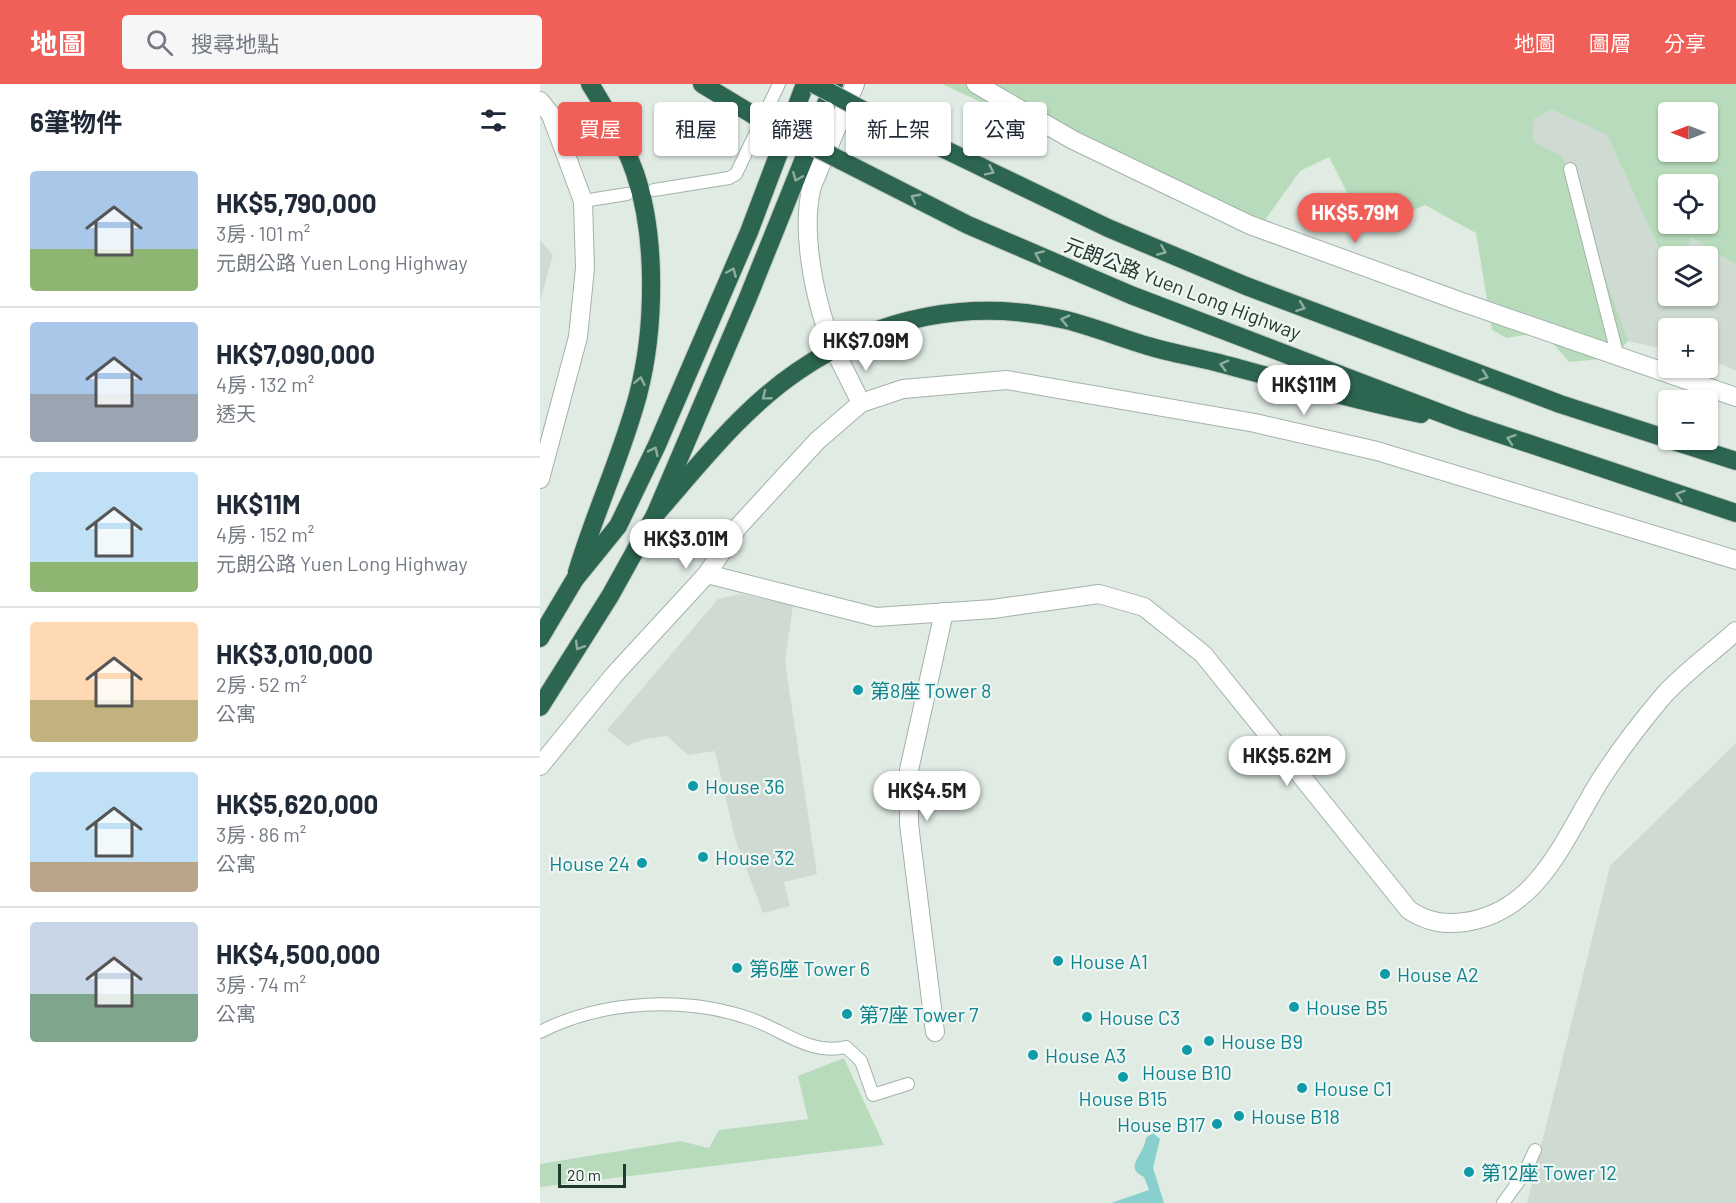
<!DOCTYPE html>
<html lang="zh-TW">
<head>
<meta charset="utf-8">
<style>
  body { margin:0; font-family:Barlow,"Noto Sans TC",sans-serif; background:#f6f6f7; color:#1f2937; height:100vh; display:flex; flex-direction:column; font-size:22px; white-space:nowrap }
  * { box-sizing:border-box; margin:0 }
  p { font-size:20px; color:#747a83 }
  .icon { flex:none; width:33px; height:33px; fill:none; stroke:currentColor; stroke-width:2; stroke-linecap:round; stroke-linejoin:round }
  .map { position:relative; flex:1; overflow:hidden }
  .sheet { display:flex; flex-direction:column; background:#fff; width:540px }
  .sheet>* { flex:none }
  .hud { position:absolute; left:18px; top:18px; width:570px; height:54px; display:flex; gap:12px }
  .needle { width:39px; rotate:270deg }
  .tools { position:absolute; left:1118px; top:18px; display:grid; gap:12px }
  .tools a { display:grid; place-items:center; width:60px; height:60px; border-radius:6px; background:#fff; box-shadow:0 2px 4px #0004; font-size:30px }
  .scale { position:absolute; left:18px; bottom:15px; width:68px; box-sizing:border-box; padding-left:6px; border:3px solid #213a2f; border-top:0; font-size:16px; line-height:21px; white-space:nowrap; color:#213a2f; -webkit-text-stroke:4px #f0f7f2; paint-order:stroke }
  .price { position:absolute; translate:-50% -51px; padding:0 14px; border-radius:21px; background:#fff; color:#222; font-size:20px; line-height:39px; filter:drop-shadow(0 2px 3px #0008) }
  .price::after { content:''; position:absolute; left:50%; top:36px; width:18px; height:14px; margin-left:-9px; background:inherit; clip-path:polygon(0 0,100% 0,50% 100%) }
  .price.on { background:#f06058; color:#fff }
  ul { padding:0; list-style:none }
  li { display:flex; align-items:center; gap:18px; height:150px; padding:0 30px }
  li+li { border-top:2px solid #e0e1e3 }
  li span { display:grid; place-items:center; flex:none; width:168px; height:120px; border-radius:6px; color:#555 }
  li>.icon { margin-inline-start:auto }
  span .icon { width:72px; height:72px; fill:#fffc; stroke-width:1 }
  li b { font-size:26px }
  h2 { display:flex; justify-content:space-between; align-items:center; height:72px; padding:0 30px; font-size:26px }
  .pill { padding:0 21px; border-radius:6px; background:#fff; box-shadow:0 2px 4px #0004; font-size:21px; line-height:54px }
  .pill.on { background:#f06058; color:#fff }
  header { display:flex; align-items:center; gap:36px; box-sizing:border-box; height:84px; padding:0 30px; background:#f06058; color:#fff }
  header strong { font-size:28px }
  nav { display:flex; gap:33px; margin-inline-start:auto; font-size:21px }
  .search { width:420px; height:54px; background:#f6f6f7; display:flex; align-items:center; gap:15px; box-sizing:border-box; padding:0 21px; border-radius:6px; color:#747a83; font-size:22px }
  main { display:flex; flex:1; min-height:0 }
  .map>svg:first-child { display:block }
  .built { fill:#cedad2 }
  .green { fill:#b8dcbb; fill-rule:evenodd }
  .water { fill:#88d0cd }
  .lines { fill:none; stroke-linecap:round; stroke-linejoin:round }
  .service-casing { stroke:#a3b2aa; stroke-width:14 }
  .minor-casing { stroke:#a3b2aa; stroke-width:20 }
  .motorway-casing { stroke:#c1c8c5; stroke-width:20 }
  .service { stroke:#fff; stroke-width:12 }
  .minor { stroke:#fff; stroke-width:18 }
  .motorway { stroke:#2d6650; stroke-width:18 }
  .motorway-bridge-casing { stroke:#c1c8c5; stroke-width:20; stroke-linecap:butt }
  .motorway-bridge { stroke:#2d6650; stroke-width:18 }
  .oneway { stroke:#8eaea1 }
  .culture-dot { fill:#0f9aa8; stroke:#f0f7f2; stroke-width:2 }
  .labels { text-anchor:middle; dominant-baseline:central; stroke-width:4.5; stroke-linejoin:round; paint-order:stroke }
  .street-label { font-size:20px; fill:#213a2f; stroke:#f0f7f2 }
  .culture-label { font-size:20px; fill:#0d838f; stroke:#f0f7f2; text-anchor:start }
</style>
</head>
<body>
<header>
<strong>地圖</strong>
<div class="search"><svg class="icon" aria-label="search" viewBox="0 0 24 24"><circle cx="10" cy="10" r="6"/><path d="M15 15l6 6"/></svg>搜尋地點</div>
<nav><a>地圖</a><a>圖層</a><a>分享</a></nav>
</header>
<main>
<section class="sheet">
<h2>6筆物件<svg class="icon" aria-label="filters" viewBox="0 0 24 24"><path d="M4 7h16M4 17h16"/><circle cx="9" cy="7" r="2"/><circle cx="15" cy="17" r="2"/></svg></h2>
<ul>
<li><span style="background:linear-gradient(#a9c7e8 65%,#8fb573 0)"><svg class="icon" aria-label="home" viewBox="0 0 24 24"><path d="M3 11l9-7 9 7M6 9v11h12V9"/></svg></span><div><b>HK$5,790,000</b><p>3房 · 101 m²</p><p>元朗公路 Yuen Long Highway</p></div></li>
<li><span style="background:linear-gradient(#a9c7e8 60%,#9aa5b1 0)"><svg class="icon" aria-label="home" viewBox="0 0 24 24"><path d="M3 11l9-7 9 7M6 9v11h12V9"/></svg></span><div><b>HK$7,090,000</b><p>4房 · 132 m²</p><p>透天</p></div></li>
<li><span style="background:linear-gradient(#bfe0f5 75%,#8fb573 0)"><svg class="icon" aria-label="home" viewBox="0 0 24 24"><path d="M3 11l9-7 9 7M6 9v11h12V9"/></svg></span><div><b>HK$11M</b><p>4房 · 152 m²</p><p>元朗公路 Yuen Long Highway</p></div></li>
<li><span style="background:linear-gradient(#ffd9b3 65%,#c2b280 0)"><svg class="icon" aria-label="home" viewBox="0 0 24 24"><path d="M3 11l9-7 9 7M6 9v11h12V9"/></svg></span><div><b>HK$3,010,000</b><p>2房 · 52 m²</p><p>公寓</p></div></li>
<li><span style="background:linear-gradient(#bfe0f5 75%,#b9a48a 0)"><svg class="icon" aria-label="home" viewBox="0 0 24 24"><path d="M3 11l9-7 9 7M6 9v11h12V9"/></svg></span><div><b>HK$5,620,000</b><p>3房 · 86 m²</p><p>公寓</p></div></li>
<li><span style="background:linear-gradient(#c9d6e8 60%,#7fa58c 0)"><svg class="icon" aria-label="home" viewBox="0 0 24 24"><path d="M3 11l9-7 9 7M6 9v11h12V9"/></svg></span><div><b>HK$4,500,000</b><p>3房 · 74 m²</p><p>公寓</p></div></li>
</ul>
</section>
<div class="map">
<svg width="1196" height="1119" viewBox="0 0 1196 1119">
  <rect width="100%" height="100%" fill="#e0ebe4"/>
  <g class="built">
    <path d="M 1012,24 L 1067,51 L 1123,173 L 1128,174 L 1128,212 L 1167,212 L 1167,172 L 1141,172 L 1152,154 L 1196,181 L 1196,287 L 1167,274 L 1167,244 L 1128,244 L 1128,262 L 1114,263 L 1088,257 L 1023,73 L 993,57 L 994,35 Z"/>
    <path d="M 0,156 L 13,171 L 0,217 Z"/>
    <path d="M 200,510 L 253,521 L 245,578 L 277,790 L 244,798 L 250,822 L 223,829 L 195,754 L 175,667 L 148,671 L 127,652 L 104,655 L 87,662 L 67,646 L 178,515 Z"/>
    <path d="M 1196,659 L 1196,1119 L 987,1119 L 1070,782 Z"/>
  </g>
  <g class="green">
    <path d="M 402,0 L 1196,0 L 1196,181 L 1152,154 L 1141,172 L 1123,173 L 1067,51 L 1011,25 L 994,35 L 993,57 L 1023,73 L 1088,257 L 1073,274 L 1029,278 L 1003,248 L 967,254 L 952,246 L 936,149 L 885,121 L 836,143 L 814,122 L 789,73 L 760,87 L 720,143 L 581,83 ZM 1128,28 L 1167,28 L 1167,68 L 1128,68 ZM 1128,100 L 1167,100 L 1167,140 L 1128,140 Z"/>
    <path d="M 304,974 L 344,1061 L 0,1103 L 0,1080 L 140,1057 L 169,1064 L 179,1046 L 268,1035 L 258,992 Z"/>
  </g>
  <path class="water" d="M 613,1049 L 620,1055 L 613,1084 L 624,1119 L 571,1119 L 609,1106 L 604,1093 C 583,1083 604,1072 606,1054 Z"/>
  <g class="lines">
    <defs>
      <g id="service">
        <path d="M 1030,85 L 1078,273"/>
        <path d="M 114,106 L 189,94 L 196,90 L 239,0"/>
        <path d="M 43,117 L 87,110"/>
        <path d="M 0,948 C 62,916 145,912 211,935 C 243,946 271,972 306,963 L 321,977 L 333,1011 L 368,1000"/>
        <path d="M 963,1119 L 984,1090 L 995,1066"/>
      </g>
      <g id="minor">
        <path d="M 436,0 L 533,56 L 710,141 L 919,217 L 1196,313"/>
        <path d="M 0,17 L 11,31 L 43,117 L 45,184 L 38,253 L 0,395"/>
        <path d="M 287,247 C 273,206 261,144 272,102 L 315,0"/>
        <path d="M 298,273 L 321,319"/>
        <path d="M 167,490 L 336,533 L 453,525 L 559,510 L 604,523 L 663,570 L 869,826 C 887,838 904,841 925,838 C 1000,827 1025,752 1061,695 C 1079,667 1102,637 1124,611 C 1145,588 1173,568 1196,547"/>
        <path d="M 0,682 L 74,591 L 167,490 L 198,443 L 277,357 L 321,319 L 363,305 L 467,296 L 715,339 L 837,367 L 1196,476"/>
        <path d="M 395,948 L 369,740 L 369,686 L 404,528"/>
      </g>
      <g id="motorway">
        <path d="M 162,0 L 215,32"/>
        <path d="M 321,25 L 568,144 L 706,202 L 1020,320 L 1128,355"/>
        <path d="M 300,76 L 428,141 L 591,211 L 924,338 L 1196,429"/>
        <path d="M 1130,356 L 1196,377"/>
        <path d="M 115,431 C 159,381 202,325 258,287 C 338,232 432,214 526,236 C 554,243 581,254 608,262 C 631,269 656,273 679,279 C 746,297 813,316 881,330"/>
        <path d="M 37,488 C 55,428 82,371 98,311 C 115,246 117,153 95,89 C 84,58 68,28 50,0"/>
        <path d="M 0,554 L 35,495 L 78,442 L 117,361 L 209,148 L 265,0"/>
        <path d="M 0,623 L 70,512 L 115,431 L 207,216 L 294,0"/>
      </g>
    </defs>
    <use href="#service" class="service-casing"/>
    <use href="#minor" class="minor-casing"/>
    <use href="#motorway" class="motorway-casing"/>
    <use href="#service" class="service"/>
    <use href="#minor" class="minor"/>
    <use href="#motorway" class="motorway"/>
    <defs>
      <g id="motorway-bridge">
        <path d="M 274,0 L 321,25"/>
        <path d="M 215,32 L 300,76"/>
      </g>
    </defs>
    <use href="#motorway-bridge" class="motorway-bridge-casing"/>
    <use href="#motorway-bridge" class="motorway-bridge"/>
  </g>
  <defs><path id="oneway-chevron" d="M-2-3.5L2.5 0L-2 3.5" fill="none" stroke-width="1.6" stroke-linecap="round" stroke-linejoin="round" transform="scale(1.5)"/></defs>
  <g class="oneway">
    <use href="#oneway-chevron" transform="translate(450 87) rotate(26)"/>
    <use href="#oneway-chevron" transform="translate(257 93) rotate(112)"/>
    <use href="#oneway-chevron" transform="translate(375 114) rotate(-152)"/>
    <use href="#oneway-chevron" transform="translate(622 167) rotate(23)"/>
    <use href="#oneway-chevron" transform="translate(499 171) rotate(-156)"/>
    <use href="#oneway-chevron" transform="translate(192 188) rotate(-67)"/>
    <use href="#oneway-chevron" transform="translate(761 223) rotate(21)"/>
    <use href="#oneway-chevron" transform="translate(525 236) rotate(-167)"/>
    <use href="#oneway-chevron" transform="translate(684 281) rotate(-165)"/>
    <use href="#oneway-chevron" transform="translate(944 292) rotate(20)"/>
    <use href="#oneway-chevron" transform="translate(100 297) rotate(-79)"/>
    <use href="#oneway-chevron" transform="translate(226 312) rotate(141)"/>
    <use href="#oneway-chevron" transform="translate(971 355) rotate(-161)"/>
    <use href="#oneway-chevron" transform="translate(114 367) rotate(-64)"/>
    <use href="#oneway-chevron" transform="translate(1140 411) rotate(-162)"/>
    <use href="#oneway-chevron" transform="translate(39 562) rotate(122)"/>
  </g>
  <g class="culture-dot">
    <circle cx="318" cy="606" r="6"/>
    <circle cx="153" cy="702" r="6"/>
    <circle cx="163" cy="773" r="6"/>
    <circle cx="102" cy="779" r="6"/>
    <circle cx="518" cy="877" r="6"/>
    <circle cx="197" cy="884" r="6"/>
    <circle cx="845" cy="890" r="6"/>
    <circle cx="754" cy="923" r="6"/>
    <circle cx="307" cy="930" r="6"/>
    <circle cx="547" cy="933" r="6"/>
    <circle cx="669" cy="957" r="6"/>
    <circle cx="647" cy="966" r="6"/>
    <circle cx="493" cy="971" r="6"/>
    <circle cx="583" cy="993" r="6"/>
    <circle cx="762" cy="1004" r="6"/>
    <circle cx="699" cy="1032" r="6"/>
    <circle cx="677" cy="1040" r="6"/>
    <circle cx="929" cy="1088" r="6"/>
  </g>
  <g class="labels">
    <g class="street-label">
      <text transform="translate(643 204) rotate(21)">元朗公路 Yuen Long Highway</text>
    </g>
    <g class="culture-label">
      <text x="330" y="606">第8座 Tower 8</text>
      <text x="165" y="702">House 36</text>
      <text x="175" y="773">House 32</text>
      <text x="90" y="779" text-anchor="end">House 24</text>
      <text x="530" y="877">House A1</text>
      <text x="209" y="884">第6座 Tower 6</text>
      <text x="857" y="890">House A2</text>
      <text x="766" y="923">House B5</text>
      <text x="319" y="930">第7座 Tower 7</text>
      <text x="559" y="933">House C3</text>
      <text x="681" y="957">House B9</text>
      <text x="505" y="971">House A3</text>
      <text x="647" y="988" text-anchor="middle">House B10</text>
      <text x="774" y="1004">House C1</text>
      <text x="583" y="1014" text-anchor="middle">House B15</text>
      <text x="711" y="1032">House B18</text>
      <text x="665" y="1040" text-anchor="end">House B17</text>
      <text x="941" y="1088">第12座 Tower 12</text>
    </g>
  </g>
</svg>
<div class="tools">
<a><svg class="needle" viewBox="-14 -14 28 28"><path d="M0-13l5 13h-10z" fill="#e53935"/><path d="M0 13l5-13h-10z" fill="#747a83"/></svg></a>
<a><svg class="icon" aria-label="locate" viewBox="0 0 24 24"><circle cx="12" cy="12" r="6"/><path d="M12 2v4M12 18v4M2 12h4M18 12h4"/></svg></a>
<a><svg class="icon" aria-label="layers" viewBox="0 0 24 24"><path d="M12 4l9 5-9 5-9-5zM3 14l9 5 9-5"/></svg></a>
<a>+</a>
<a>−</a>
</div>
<div class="scale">20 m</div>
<b class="price on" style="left:815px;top:160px">HK$5.79M</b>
<b class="price" style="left:326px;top:288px">HK$7.09M</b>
<b class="price" style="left:764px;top:332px">HK$11M</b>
<b class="price" style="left:146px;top:486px">HK$3.01M</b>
<b class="price" style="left:747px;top:703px">HK$5.62M</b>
<b class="price" style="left:387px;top:738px">HK$4.5M</b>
<div class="hud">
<a class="pill on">買屋</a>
<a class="pill">租屋</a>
<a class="pill">篩選</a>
<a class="pill">新上架</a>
<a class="pill">公寓</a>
</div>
</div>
</main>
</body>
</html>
